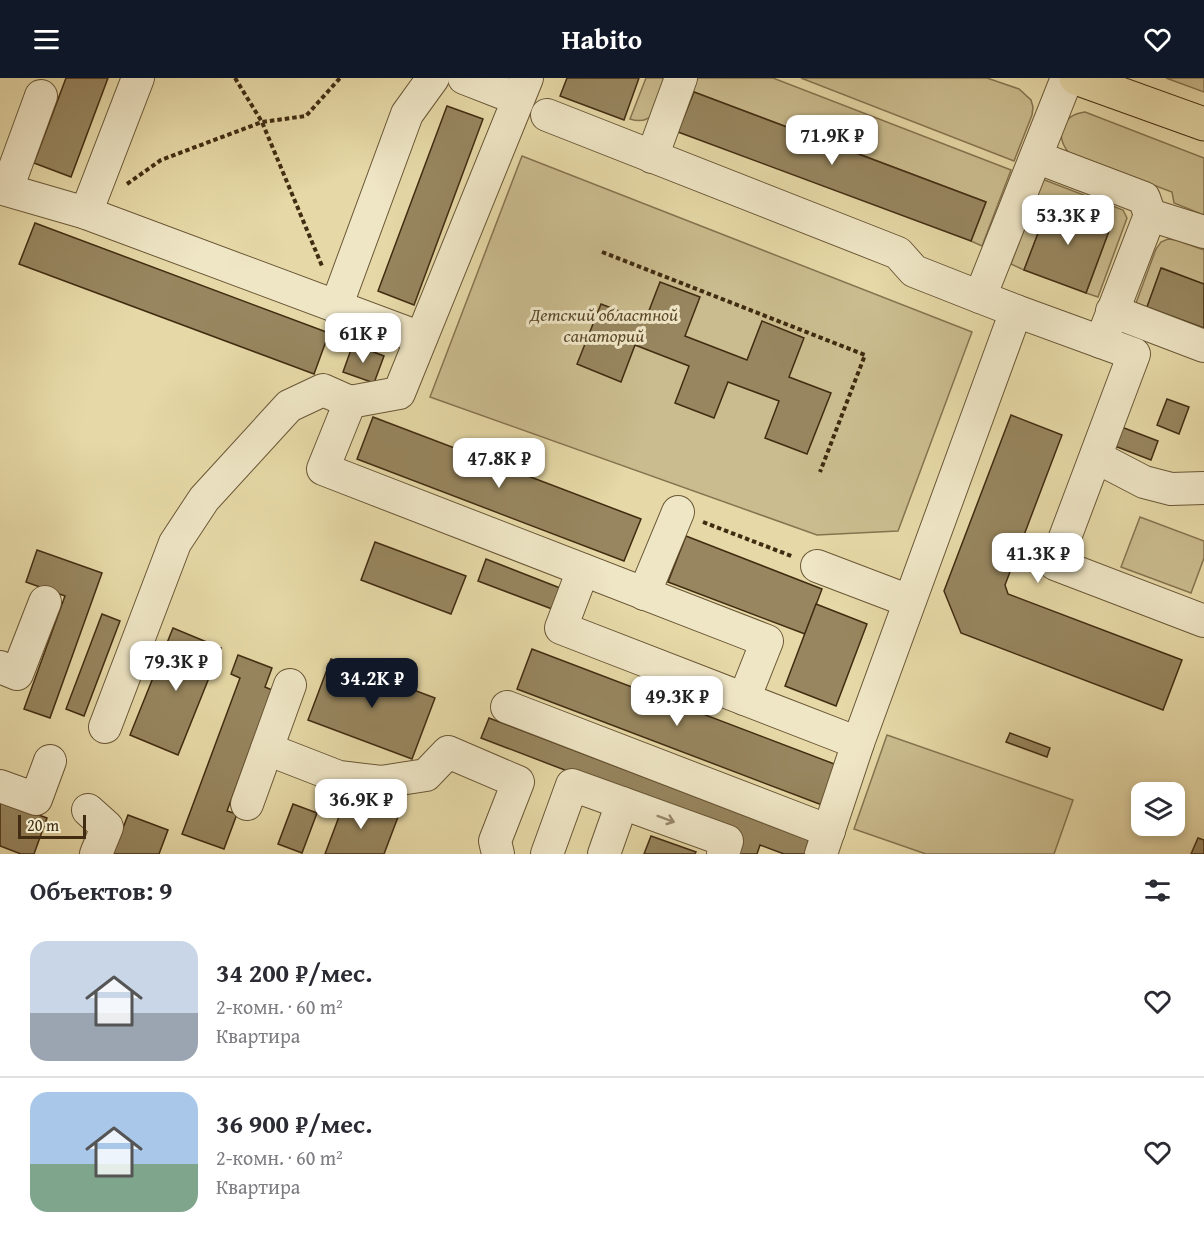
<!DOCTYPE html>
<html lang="ru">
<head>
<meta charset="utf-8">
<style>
  body { margin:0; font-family:"Gentium Book Plus",serif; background:#f7f7f7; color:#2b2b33; height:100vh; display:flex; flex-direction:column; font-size:22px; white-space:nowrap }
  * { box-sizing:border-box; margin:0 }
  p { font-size:20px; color:#7c7c81 }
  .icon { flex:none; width:33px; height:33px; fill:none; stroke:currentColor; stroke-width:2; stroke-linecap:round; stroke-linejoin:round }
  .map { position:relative; height:776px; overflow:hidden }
  .panel { display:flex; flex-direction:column; background:#fff; flex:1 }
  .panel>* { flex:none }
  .fabs { position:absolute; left:1131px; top:704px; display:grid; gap:12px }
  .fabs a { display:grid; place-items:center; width:54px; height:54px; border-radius:12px; background:#fff; box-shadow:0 3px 9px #0003; font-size:30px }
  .scale { position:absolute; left:18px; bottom:15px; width:68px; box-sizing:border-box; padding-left:6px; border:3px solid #412c11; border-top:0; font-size:16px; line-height:21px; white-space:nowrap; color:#412c11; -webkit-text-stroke:4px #efe6c6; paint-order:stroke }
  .price { position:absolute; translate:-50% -51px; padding:0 14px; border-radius:12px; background:#fff; color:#222; font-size:20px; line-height:39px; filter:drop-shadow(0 2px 3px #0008) }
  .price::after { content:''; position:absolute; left:50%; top:36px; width:18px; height:14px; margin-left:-9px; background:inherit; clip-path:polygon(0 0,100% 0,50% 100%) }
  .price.current { background:#111827; color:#fff }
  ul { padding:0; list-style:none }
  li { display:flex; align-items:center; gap:18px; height:150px; padding:0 30px }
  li+li { border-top:2px solid #e1e1e2 }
  li span { display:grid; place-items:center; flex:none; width:168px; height:120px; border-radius:18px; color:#555 }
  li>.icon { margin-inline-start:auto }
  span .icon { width:72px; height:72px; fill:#fffc; stroke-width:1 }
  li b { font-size:26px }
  h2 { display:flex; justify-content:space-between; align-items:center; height:72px; padding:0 30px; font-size:26px }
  header { display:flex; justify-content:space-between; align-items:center; height:78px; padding:0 30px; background:#111827; color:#fff; font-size:27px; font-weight:700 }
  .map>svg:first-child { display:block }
  .green { fill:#cabc8e; stroke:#867450; stroke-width:1.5 }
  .building { fill:#97865f; stroke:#412c11; stroke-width:1.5 }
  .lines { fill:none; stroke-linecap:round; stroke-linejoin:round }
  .minor-casing { stroke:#6a5736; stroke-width:34 }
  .major-casing { stroke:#412c11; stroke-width:35 }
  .path { stroke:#412c11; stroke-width:4; stroke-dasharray:4.5 3; stroke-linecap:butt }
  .minor { stroke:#efe6c6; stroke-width:32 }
  .major { stroke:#e6d9a7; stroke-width:33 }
  .oneway { stroke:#98896c }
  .labels { text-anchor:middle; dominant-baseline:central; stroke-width:6; stroke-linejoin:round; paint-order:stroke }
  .park-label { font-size:18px; font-style:italic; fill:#5c492a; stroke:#efe6c6 }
</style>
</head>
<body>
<header><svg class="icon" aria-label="menu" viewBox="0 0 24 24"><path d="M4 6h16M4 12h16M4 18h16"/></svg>Habito<svg class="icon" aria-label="heart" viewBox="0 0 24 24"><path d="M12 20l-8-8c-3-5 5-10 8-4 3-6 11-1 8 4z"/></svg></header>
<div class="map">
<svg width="1204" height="776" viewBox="0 0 1204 776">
  <rect width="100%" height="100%" fill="#e6d9a7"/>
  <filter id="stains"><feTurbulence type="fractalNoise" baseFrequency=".00333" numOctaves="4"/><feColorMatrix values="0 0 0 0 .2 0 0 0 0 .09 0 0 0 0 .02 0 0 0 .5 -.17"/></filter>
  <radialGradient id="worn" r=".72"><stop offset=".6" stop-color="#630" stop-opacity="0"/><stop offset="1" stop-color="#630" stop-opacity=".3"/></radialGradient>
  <g class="green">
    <path d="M 646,0 L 671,0 C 662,20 656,50 630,41 Z"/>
    <path d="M 693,0 L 773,0 L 1011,92 L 982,168 L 971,163 L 986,124 L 689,12 Z"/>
    <path d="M 801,0 L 987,0 L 1019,11 L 1031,22 L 1033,29 L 1032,37 L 1014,83 Z"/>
    <path d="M 1166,0 L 1204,0 L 1204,14 Z"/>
    <path d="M 1085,34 L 1204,80 L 1204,137 L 1174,125 L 1172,114 L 1069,75 C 1054,57 1062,37 1085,34 Z"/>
    <path d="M 522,78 L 972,254 L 898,453 L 817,457 L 430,319 Z"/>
    <path d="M 1042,101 L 1123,132 L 1127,140 L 1098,219 L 1086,215 L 1112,145 L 1051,122 L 1024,192 L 1011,186 Z"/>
    <path d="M 1168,161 L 1176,162 L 1204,172 L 1204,206 L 1162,190 L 1147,229 L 1136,225 L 1156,171 L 1161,164 Z"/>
    <path d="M 1140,439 L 1204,463 L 1204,480 L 1191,515 L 1121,489 Z"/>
    <path d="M 887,657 L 1073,722 L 1054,776 L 926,776 L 854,751 Z"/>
  </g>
  <g class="building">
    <path d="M 66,0 L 108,0 L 71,99 L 34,85 Z"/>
    <path d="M 567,0 L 639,0 L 624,42 L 560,18 Z"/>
    <path d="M 694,14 L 986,124 L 971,163 L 678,54 Z"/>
    <path d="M 447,28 L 483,41 L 414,227 L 378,213 Z"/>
    <path d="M 1051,121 L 1112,145 L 1086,215 L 1024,192 Z"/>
    <path d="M 35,145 L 329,255 L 314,296 L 19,186 Z"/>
    <path d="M 1161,190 L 1204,206 L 1204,250 L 1147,229 Z"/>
    <path d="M 660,204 L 700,219 L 685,258 L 747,282 L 762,243 L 804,260 L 789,299 L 831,315 L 807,376 L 765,360 L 779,323 L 728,304 L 714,340 L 675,325 L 689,288 L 635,267 L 621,304 L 577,286 L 601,226 L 645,243 Z"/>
    <path d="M 353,266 L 384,278 L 374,305 L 343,294 Z"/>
    <path d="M 1167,321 L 1189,329 L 1179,356 L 1157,347 Z"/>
    <path d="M 1011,337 L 1062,357 L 1005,507 L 1008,516 L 1182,582 L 1163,632 L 961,555 L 944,513 Z"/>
    <path d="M 373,339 L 641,441 L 624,483 L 357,381 Z"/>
    <path d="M 1119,348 L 1158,363 L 1151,382 L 1112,367 Z"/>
    <path d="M 686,458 L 822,511 L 805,556 L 668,504 Z"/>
    <path d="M 375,464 L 466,498 L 451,536 L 361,502 Z"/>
    <path d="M 37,472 L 102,495 L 50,640 L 24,631 L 65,518 L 26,504 Z"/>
    <path d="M 486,481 L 560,510 L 552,531 L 478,503 Z"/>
    <path d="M 816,526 L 867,546 L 836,628 L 785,608 Z"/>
    <path d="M 102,536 L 120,543 L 84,638 L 66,631 Z"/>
    <path d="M 173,550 L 221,570 L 178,677 L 130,657 Z"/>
    <path d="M 532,571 L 837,687 L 822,727 L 517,611 Z"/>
    <path d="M 238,577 L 272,590 L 265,609 L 272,612 L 227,733 L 237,736 L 224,771 L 182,756 L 240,600 L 231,596 Z"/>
    <path d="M 331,581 L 435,620 L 412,681 L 308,642 Z"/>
    <path d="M 489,640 L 812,763 L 807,776 L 784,776 L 760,767 L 757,776 L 734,776 L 740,759 L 481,660 Z"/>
    <path d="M 1010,655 L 1050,670 L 1047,679 L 1006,664 Z"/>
    <path d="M 346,720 L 398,739 L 384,776 L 325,776 Z"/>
    <path d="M 0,723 L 47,740 L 34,776 L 21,776 L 0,768 Z"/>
    <path d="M 293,726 L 317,735 L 302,775 L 278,766 Z"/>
    <path d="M 128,737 L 168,752 L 159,776 L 113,776 Z"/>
    <path d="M 651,758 L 696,774 L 695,776 L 644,776 Z"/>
    <path d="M 1198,760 L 1204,762 L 1204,776 L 1191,776 Z"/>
  </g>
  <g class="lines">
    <defs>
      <g id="minor">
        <path d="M 464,0 L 518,21"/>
        <path d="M 527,0 L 399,315 L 350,324 L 323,391 L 767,563 L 744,621"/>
        <path d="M 547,37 L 898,175 L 914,193 L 980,219"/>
        <path d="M 652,79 L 681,0"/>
        <path d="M 1036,79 L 1144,120 L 1150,137 L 1204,154"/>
        <path d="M 0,110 L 86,135 L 421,260"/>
        <path d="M 7,111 L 41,18"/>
        <path d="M 86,135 L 138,0"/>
        <path d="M 336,229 L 407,36 L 433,0"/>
        <path d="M 1016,233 L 1101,264 L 1150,137"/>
        <path d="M 1112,233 L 1204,268"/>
        <path d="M 1101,264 L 1134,276 L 1055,486 L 1204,543"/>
        <path d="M 1096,379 L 1144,404 L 1171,411 L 1204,410"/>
        <path d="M 817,488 L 909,523"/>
        <path d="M 583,492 L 561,550 L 858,665"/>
        <path d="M 644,516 L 678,434"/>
        <path d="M 0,589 L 17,596 L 45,524"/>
        <path d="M 507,629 L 829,753"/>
        <path d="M 105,649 L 175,465 L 204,421 L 289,328 L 323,312 L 350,324"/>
        <path d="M 267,671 L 339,699 L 381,704 L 426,697 L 448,674 L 518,704 L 495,763 L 498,776"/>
        <path d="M 0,708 L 36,721 L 50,683"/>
        <path d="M 247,726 L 290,607"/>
        <path d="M 88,732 L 107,749 L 96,776"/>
        <path d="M 547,776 L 572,707 L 622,725"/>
        <path d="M 604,776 L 622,725 L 727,763 L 723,776"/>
        <path d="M 821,776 L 858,665 L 1016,233 L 980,219 L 1067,0"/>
      </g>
      <path id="major" d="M 1076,0 L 1204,46"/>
    </defs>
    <use href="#minor" class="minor-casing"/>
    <use href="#major" class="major-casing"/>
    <g class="path">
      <path d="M 235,0 L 262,44 L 322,188"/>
      <path d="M 127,106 L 161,82 L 262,44 L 306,38 L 340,0"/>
      <path d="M 602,174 L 865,277 L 820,394"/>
      <path d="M 703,444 L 794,479"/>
    </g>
    <use href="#minor" class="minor"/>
    <use href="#major" class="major"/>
  </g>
  <defs><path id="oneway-shaft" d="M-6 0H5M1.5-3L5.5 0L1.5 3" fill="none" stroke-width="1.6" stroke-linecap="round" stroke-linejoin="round" transform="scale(1.5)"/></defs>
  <use class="oneway" href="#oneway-shaft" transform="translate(666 741) rotate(20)"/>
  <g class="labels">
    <g class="park-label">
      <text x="604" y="236">Детский областной<tspan x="604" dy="21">санаторий</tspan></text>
    </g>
  </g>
  <rect width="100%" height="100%" filter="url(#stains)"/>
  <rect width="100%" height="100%" fill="url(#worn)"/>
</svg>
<div class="fabs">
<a><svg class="icon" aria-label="layers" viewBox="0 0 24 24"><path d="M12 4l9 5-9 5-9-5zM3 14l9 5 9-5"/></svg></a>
</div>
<div class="scale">20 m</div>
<b class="price" style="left:832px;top:88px">71.9K ₽</b>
<b class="price" style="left:1068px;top:168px">53.3K ₽</b>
<b class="price" style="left:363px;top:286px">61K ₽</b>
<b class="price" style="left:499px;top:411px">47.8K ₽</b>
<b class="price" style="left:1038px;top:506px">41.3K ₽</b>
<b class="price" style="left:176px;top:614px">79.3K ₽</b>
<b class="price current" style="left:372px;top:631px">34.2K ₽</b>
<b class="price" style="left:677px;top:649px">49.3K ₽</b>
<b class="price" style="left:361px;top:752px">36.9K ₽</b>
</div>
<section class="panel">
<h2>Объектов: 9<svg class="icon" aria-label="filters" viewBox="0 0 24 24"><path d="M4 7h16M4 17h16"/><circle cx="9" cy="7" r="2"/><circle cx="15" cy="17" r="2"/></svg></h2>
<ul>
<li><span style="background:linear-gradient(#c9d6e8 60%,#9aa5b1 0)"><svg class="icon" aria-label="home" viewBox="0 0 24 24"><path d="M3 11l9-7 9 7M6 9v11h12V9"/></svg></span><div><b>34 200 ₽/мес.</b><p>2-комн. · 60 m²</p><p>Квартира</p></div><svg class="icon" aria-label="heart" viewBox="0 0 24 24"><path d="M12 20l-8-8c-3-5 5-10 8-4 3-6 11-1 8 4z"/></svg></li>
<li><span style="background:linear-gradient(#a9c7e8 60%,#7fa58c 0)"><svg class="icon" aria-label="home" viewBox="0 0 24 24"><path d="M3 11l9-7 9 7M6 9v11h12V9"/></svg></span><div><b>36 900 ₽/мес.</b><p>2-комн. · 60 m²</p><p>Квартира</p></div><svg class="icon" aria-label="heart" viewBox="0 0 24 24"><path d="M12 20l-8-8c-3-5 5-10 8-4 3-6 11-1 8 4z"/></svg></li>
</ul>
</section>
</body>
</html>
